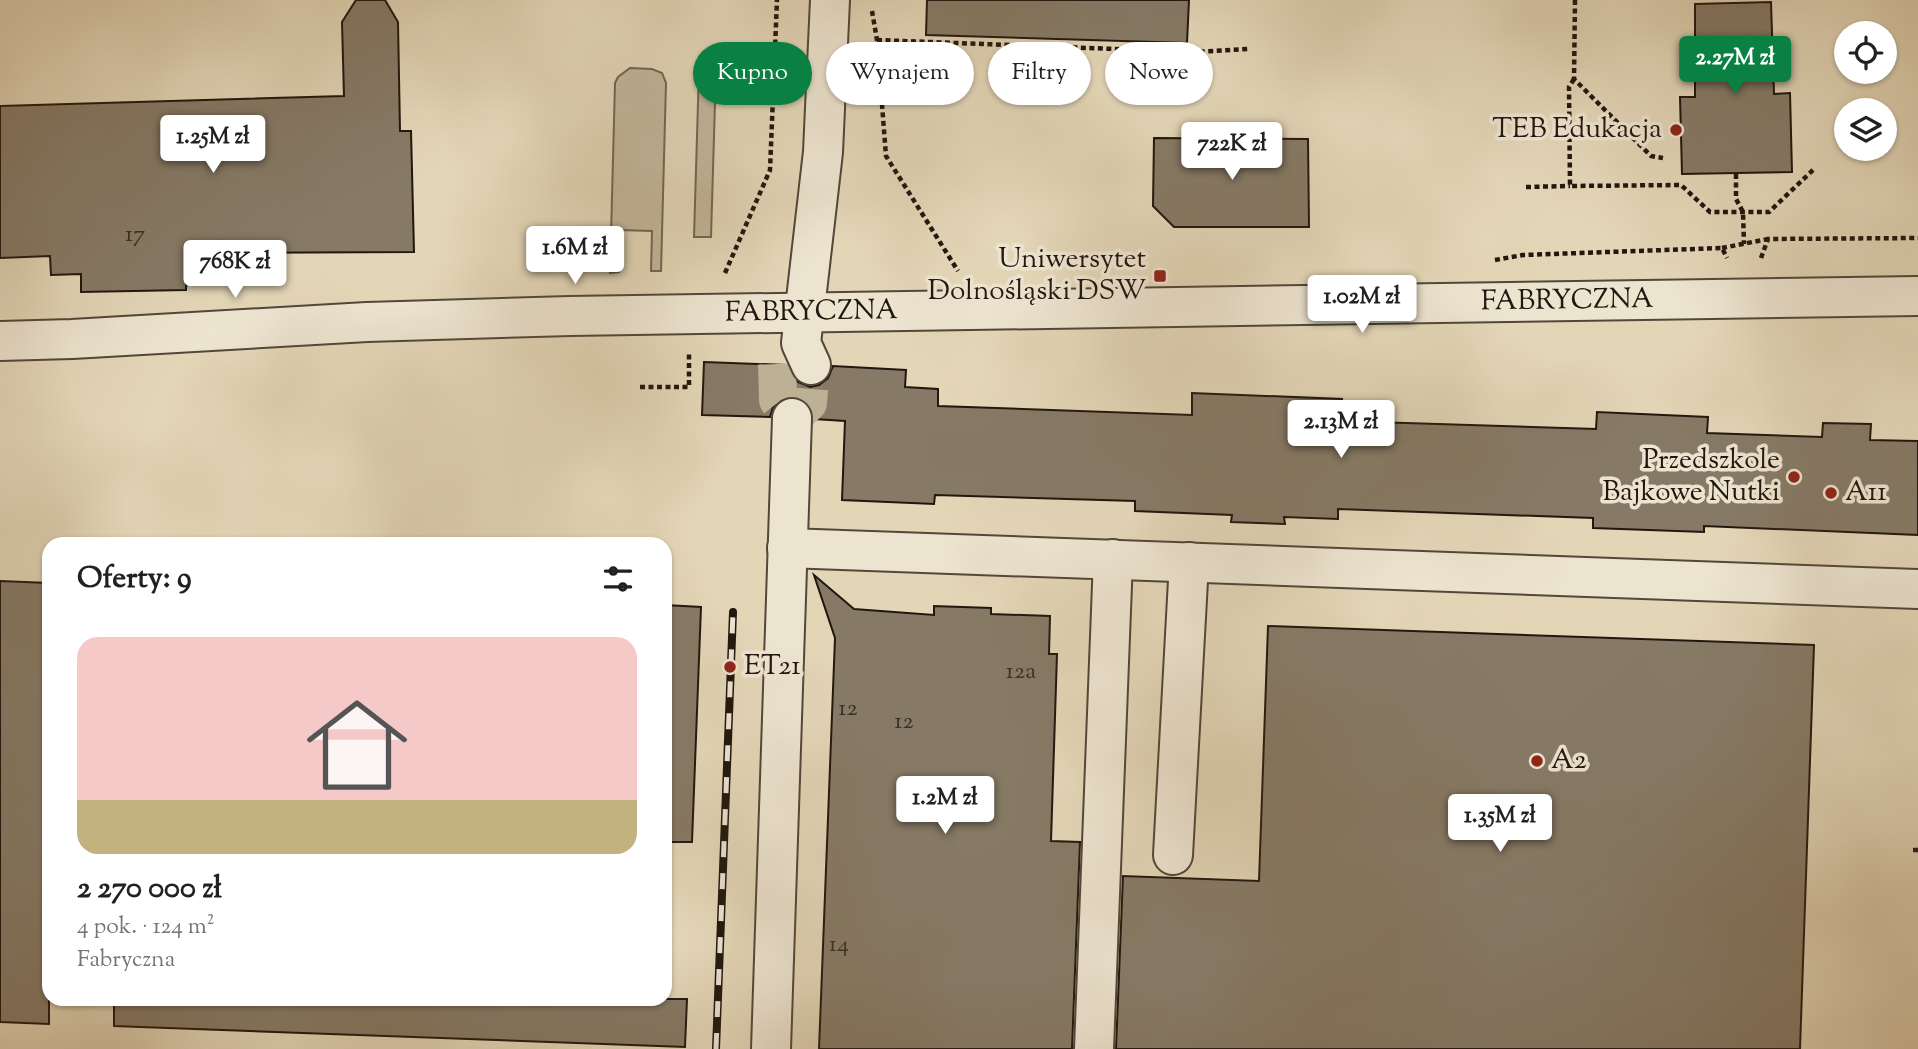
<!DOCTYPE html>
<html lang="pl">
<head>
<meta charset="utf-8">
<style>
  body { margin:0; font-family:"Sorts Mill Goudy",serif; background:#f2f2f2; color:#202124; height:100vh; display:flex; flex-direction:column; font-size:26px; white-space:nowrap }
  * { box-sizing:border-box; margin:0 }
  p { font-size:23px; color:#757577 }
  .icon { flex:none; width:38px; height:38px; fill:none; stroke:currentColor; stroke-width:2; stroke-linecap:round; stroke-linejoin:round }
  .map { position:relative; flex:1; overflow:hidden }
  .panel { position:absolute; left:42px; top:537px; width:630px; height:469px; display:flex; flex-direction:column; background:#fff; border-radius:21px; box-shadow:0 2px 5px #0004 }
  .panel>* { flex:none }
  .top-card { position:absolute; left:693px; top:42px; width:665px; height:63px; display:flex; gap:14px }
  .buttons { position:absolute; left:1834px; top:21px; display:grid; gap:14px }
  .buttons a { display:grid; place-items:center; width:63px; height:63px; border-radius:50%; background:#fff; box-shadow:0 2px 5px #0004; font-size:35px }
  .price { position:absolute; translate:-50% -60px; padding:0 16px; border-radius:7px; background:#fff; color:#222; font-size:23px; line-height:46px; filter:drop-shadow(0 2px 4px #0008) }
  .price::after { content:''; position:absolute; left:50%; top:42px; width:21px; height:16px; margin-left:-10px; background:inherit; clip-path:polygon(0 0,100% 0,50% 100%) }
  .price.on { background:#0b8043; color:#fff }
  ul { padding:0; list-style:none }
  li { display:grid; align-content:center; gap:14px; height:371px; padding:0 35px }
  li+li { border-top:2px solid #e0e0e0 }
  li span { display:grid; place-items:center; height:217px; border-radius:21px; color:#555 }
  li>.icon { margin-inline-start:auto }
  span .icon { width:126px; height:126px; fill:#fffc; stroke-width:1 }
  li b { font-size:30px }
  h2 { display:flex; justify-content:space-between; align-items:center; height:84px; padding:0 35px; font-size:30px }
  .tag { padding:0 24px; border-radius:32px; background:#fff; box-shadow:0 2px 5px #0004; font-size:24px; line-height:63px }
  .tag.on { background:#0b8043; color:#fff }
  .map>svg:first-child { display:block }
  .green { fill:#c2b69a; stroke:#726654; stroke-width:2 }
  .building { fill:#867a66; stroke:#21170f; stroke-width:2 }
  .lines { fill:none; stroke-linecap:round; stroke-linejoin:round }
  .minor-tunnel { stroke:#bcb095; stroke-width:38; stroke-dasharray:38 19; stroke-linecap:butt }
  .minor-casing { stroke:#524739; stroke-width:42 }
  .path { stroke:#21170f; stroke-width:4.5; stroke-dasharray:5 3.5; stroke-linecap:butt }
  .minor { stroke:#ede4d0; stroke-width:38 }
  .rail-casing { stroke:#21170f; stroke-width:8 }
  .rail { stroke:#ede4d0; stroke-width:5; stroke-dasharray:16; stroke-linecap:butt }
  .poi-dot { fill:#8f2418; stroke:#ede4d0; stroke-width:2.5 }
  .labels { text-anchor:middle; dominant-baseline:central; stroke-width:7; stroke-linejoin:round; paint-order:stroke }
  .number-label { font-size:24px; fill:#3a3025 }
  .poi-label { font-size:28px; fill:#21170f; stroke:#ede4d0; text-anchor:end }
  .street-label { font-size:28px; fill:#21170f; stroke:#ede4d0 }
</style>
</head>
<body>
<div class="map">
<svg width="1918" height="1049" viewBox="0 0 1918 1049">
  <rect width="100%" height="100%" fill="#e3d6b7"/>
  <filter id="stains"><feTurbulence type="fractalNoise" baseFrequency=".00286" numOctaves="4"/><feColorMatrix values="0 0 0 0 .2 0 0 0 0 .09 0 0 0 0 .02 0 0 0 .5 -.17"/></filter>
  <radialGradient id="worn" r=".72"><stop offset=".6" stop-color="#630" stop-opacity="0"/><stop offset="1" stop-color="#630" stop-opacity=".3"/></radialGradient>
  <g class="green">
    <path d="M 630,68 L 652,69 L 662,73 L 666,83 L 661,271 L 651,271 L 652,231 L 620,230 L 619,272 L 610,273 L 615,83 L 618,77 Z"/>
    <path d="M 699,69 L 716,69 L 711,237 L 694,237 Z"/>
  </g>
  <g class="building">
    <path d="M 356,0 L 385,0 L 398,22 L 400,131 L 411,131 L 414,252 L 220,253 L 220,271 L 187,272 L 186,290 L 81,292 L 81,274 L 51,275 L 50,256 L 0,258 L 0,106 L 344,96 L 342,22 Z"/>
    <path d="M 927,0 L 1189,0 L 1187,43 L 926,35 Z"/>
    <path d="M 1771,2 L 1774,94 L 1790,93 L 1792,172 L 1682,174 L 1680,97 L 1695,97 L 1695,4 Z"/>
    <path d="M 1154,138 L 1308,139 L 1309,227 L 1174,227 L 1153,206 Z"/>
    <path d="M 704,362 L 787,365 L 798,382 L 810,387 L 819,385 L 828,378 L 833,366 L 906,370 L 905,387 L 938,389 L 938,406 L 1192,415 L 1192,393 L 1342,399 L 1342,421 L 1596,429 L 1597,412 L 1708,417 L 1707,433 L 1822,437 L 1823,423 L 1871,424 L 1870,440 L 1918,441 L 1918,535 L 1704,526 L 1704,532 L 1593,528 L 1593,518 L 1338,509 L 1338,519 L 1284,517 L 1285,524 L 1231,522 L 1232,515 L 1135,511 L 1135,501 L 935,495 L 934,504 L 842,500 L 845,421 L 814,419 L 811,407 L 804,400 L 793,396 L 781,399 L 773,407 L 770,417 L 702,415 Z"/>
    <path d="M 814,575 L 854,609 L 934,615 L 934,606 L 991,608 L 991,614 L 1050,616 L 1049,654 L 1057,654 L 1051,841 L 1080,842 L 1072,1049 L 819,1049 L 835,638 Z"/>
    <path d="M 0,581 L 49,583 L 49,1024 L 0,1022 Z"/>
    <path d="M 665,605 L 701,607 L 692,842 L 665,842 Z"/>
    <path d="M 1268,626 L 1814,645 L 1800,1049 L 1116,1049 L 1123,876 L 1259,881 Z"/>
    <path d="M 114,999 L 687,999 L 685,1047 L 114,1026 Z"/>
  </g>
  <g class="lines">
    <path class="minor-tunnel" d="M 777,364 L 778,400 L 792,418 L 808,403 L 811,365"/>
    <defs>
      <g id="minor">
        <path id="s1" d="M 0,341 L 72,339 L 367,322 L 570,316 L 1918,296"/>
        <path d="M 811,365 L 801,343 L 823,152 L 830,0"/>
        <path d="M 787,548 L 1918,589"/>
        <path d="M 1173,855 L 1189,562"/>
        <path d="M 771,1049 L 792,418"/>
        <path d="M 1094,1049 L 1113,559"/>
      </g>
    </defs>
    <use href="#minor" class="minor-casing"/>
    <g class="path">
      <path d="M 1575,0 L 1574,79 L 1651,156 L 1663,158"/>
      <path d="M 872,11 L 877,40 L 886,156 L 958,271"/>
      <path d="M 877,40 L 1195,52 L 1248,49"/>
      <path d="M 1574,79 L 1569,87 L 1570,186 L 1681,185 L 1710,212 L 1769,212 L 1813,170"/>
      <path d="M 1736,174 L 1736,199 L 1743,212 L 1744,244"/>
      <path d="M 1526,187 L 1570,186"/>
      <path d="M 1722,248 L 1768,239"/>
      <path d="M 1761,258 L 1768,239 L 1918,238"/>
      <path d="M 1495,260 L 1523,255 L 1722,248 L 1727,258"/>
      <path d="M 1042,268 L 1060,259 L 1079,267"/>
      <path d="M 725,273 L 770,170 L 777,0"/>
      <path d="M 640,387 L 689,387 L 689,353"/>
      <path d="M 1913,850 L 1918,850"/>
    </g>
    <use href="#minor" class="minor"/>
    <defs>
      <path id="rail" d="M 716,1049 L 733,612"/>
    </defs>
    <use href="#rail" class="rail-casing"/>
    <use href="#rail" class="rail"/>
  </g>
  <g class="poi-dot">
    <circle cx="1676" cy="130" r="7"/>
    <rect x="1153" y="269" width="14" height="14" rx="3.5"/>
    <circle cx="1794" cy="477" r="7"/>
    <circle cx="1831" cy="493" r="7"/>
    <circle cx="730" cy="667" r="7"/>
    <circle cx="1537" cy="761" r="7"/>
  </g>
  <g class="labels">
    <g class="number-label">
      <text x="135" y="235">17</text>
      <text x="1021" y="672">12a</text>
      <text x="848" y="709">12</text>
      <text x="904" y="722">12</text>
      <text x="839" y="945">14</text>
    </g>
    <g class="poi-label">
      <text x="1662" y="130">TEB Edukacja</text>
      <text x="1146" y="260">Uniwersytet<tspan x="1146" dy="32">Dolnośląski DSW</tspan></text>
      <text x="1780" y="461">Przedszkole<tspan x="1780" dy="32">Bajkowe Nutki</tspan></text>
      <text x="1845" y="493" text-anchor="start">A11</text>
      <text x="744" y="667" text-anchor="start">ET21</text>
      <text x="1551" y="761" text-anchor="start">A2</text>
    </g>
    <g class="street-label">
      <text stroke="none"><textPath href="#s1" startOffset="1568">FABRYCZNA</textPath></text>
      <text stroke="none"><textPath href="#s1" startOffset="812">FABRYCZNA</textPath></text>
    </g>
  </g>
  <rect width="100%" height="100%" filter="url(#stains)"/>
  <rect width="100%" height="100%" fill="url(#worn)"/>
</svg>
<div class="buttons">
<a><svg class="icon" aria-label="locate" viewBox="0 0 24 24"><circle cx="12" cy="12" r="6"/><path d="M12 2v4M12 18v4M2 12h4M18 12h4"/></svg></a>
<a><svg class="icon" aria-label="layers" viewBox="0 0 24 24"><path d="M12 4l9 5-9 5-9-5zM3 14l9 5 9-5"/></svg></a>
</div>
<b class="price on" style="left:1735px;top:96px">2.27M zł</b>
<b class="price" style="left:213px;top:175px">1.25M zł</b>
<b class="price" style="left:1232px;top:182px">722K zł</b>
<b class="price" style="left:575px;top:286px">1.6M zł</b>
<b class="price" style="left:235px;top:300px">768K zł</b>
<b class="price" style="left:1362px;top:335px">1.02M zł</b>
<b class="price" style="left:1341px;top:460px">2.13M zł</b>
<b class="price" style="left:945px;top:836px">1.2M zł</b>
<b class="price" style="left:1500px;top:854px">1.35M zł</b>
<div class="top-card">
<a class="tag on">Kupno</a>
<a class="tag">Wynajem</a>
<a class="tag">Filtry</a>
<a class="tag">Nowe</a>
</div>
<section class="panel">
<h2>Oferty: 9<svg class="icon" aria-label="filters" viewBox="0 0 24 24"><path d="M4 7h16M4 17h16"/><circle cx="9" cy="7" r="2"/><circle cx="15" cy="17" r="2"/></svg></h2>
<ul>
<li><span style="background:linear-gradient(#f6c9c9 75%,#c2b280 0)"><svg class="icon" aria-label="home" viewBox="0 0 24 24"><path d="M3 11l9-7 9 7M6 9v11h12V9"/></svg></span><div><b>2 270 000 zł</b><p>4 pok. · 124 m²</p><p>Fabryczna</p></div></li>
</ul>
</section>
</div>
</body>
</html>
